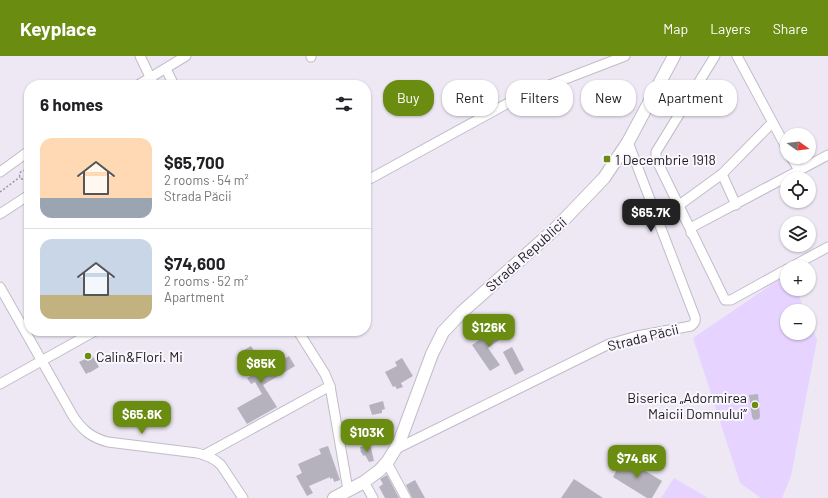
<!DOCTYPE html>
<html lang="en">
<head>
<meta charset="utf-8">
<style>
  body { margin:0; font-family:Barlow,sans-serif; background:#f6f6f6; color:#202124; height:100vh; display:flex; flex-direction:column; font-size:15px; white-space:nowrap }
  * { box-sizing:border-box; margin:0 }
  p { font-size:13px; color:#757577 }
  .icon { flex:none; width:22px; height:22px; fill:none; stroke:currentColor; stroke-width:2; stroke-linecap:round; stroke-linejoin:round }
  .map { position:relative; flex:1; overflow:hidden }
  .drawer { position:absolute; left:24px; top:24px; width:347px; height:256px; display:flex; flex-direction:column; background:#fff; border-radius:16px; box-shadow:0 1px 3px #0004 }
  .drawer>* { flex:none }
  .guide { position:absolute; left:383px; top:24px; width:380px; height:36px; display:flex; gap:8px }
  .needle { width:26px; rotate:105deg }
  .tools { position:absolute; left:780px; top:72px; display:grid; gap:8px }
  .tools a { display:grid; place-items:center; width:36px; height:36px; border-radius:50%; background:#fff; box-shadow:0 1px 3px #0004; font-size:20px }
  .price { position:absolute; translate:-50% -34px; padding:0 9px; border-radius:8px; background:#6a8c10; color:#fff; font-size:13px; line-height:26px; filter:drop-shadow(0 1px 2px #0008) }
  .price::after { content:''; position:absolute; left:50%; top:24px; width:12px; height:9px; margin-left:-6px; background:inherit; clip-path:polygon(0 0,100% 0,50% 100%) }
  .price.current { background:#222; color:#fff }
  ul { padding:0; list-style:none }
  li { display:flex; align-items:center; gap:12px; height:100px; padding:0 16px }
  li+li { border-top:1px solid #e0e0e0 }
  li span { display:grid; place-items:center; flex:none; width:112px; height:80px; border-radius:12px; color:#555 }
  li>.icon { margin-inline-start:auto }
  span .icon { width:48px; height:48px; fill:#fffc; stroke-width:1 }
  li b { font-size:17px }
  h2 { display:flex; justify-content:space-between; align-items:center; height:48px; padding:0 16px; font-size:17px }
  .chip { padding:0 14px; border-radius:16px; background:#fff; box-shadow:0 1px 3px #0004; font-size:14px; line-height:36px }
  .chip.current { background:#6a8c10; color:#fff }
  header { display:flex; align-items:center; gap:24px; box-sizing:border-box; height:56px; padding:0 20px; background:#6a8c10; color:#fff }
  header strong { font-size:19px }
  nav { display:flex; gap:22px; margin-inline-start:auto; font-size:14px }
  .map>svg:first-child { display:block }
  .green { fill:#e6d3ff }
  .building { fill:#b6b2bd }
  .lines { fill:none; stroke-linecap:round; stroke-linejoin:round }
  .minor-casing { stroke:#c1bcc8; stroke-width:11 }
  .major-casing { stroke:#c1bcc8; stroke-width:14 }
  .path { stroke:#9a969f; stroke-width:1.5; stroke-dasharray:2 2; stroke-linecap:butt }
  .minor { stroke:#fff; stroke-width:9 }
  .major { stroke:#fff; stroke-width:12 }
  .poi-dot { fill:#6a8c10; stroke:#f9f6fe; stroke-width:1.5 }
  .labels { text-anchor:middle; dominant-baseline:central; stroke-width:4; stroke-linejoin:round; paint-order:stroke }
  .poi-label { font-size:14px; fill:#1a181c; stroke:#f9f6fe; text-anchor:start }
  .street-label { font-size:14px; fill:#1a181c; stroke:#f9f6fe }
</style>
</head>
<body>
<header>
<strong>Keyplace</strong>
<nav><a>Map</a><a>Layers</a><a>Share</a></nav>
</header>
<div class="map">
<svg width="828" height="442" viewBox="0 0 828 442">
  <rect width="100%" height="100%" fill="#ede8f4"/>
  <g class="green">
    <path d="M 787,218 L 787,233 L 796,233 L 805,255 L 787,255 L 787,277 L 809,277 L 809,264 L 817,284 L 791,420 L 782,442 L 761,442 L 740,427 L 693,282 Z"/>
    <path d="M 674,422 L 708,442 L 661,442 Z"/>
  </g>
  <g class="building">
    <path d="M 500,270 L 506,279 L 488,292 L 500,309 L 490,315 L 472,289 Z"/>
    <path d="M 251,290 L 266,314 L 289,300 L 295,310 L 263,329 L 277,351 L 247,368 L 237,352 L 262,338 L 255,326 L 251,328 L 247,322 L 253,319 L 239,297 Z"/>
    <path d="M 512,291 L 524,314 L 515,319 L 503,296 Z"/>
    <path d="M 91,297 L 99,311 L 89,317 L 89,316 L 86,318 L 79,306 L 85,303 L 84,301 Z"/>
    <path d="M 402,302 L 413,320 L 401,327 L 403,331 L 397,333 L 395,330 L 393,331 L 385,316 L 397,310 L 395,306 Z"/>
    <path d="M 758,338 L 760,360 L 759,363 L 754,364 L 752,361 L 749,339 Z"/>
    <path d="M 383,345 L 385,353 L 382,354 L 382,357 L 372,359 L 369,349 Z"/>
    <path d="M 370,388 L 374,405 L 369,406 L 365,399 L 363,400 L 362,397 L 361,397 L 360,391 Z"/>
    <path d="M 328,390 L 340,424 L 334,426 L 333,422 L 330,423 L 330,421 L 309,430 L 313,437 L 307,440 L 296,420 L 302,417 L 298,408 L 321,398 L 319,393 Z"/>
    <path d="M 624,402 L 662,425 L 652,442 L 647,442 L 613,421 Z"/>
    <path d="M 387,419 L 399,442 L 385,442 L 379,431 L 383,428 L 380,423 Z"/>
    <path d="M 574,423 L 603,442 L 561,442 Z"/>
    <path d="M 415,424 L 425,442 L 412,442 L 406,429 Z"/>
  </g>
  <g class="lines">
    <defs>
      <g id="minor">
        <path d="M 140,0 L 154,29"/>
        <path d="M 311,0 L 311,1"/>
        <path d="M 715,0 L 656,96 L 656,103 L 725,244 L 731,244 L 787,213"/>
        <path d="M 737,0 L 787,93"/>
        <path d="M 166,13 L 174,29"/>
        <path d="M 138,29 L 186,0"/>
        <path d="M 791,101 L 799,114"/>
        <path d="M 0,116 L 29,95"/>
        <path d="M 722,118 L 736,149"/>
        <path d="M 366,125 L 521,40 L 625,0"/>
        <path d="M 678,150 L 722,118 L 772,67"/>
        <path d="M 0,158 L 29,139"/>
        <path d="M 691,177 L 691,173 L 694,170 L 828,99"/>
        <path d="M 791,211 L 828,191"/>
        <path d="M 0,231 L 73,360 C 82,374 92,382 108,386 L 197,397 C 206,399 214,402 221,409 L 243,442"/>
        <path d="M 298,275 L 325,318 L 330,330 L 348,434"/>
        <path d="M 0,328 L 95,275"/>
        <path d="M 396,393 L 609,288 L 637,280 L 691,270 C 695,267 696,265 695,261 L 628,86"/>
        <path d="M 204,399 L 330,330"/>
        <path d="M 387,407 L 406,442"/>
        <path d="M 364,426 L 373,442"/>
      </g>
      <path id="major" d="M 334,442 L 364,426 L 380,414 L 388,405 L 399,387 L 432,298 L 443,276 L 462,256 L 555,173 L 604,122 L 628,86 L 674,0"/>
    </defs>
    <use href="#minor" class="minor-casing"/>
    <use href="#major" class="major-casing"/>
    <g class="path">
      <circle cx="24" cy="119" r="4.5"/>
      <path d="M 26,123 L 29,127"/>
      <path d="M 0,136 L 20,121"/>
    </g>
    <use href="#minor" class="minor"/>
    <use href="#major" class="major"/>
  </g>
  <g class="poi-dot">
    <rect x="603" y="99" width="8" height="8" rx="2"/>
    <circle cx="88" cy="300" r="4"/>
    <circle cx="755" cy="349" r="4"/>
  </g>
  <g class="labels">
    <g class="poi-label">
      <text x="615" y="103">1 Decembrie 1918</text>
      <text x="96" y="300">Calin&amp;Flori. Mi</text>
      <text x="747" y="341" text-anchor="end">Biserica „Adormirea<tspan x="747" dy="16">Maicii Domnului”</tspan></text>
    </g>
    <g class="street-label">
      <text transform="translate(526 198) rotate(-42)">Strada Republicii</text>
      <text transform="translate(643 281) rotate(-14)">Strada Păcii</text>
    </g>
  </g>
</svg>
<div class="tools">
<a><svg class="needle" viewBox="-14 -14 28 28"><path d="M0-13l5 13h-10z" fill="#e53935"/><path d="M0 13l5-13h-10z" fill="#757577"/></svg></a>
<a><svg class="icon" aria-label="locate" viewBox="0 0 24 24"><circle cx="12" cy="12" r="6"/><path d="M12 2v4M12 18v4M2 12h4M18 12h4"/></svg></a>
<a><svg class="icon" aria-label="layers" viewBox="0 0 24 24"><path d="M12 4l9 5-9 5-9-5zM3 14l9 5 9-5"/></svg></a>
<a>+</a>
<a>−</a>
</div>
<b class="price current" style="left:651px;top:177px">$65.7K</b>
<b class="price" style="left:489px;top:292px">$126K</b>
<b class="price" style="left:261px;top:328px">$85K</b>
<b class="price" style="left:142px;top:379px">$65.8K</b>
<b class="price" style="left:367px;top:397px">$103K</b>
<b class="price" style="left:637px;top:423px">$74.6K</b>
<div class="guide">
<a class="chip current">Buy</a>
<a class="chip">Rent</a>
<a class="chip">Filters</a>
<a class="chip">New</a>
<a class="chip">Apartment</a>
</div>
<section class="drawer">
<h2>6 homes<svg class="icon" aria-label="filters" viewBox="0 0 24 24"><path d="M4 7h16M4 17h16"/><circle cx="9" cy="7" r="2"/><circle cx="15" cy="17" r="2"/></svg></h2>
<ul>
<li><span style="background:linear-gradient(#ffd9b3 75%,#9aa5b1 0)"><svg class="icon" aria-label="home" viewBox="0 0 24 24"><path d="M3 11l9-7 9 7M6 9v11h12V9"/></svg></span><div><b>$65,700</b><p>2 rooms · 54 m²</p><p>Strada Păcii</p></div></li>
<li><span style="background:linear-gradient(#c9d6e8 70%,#c2b280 0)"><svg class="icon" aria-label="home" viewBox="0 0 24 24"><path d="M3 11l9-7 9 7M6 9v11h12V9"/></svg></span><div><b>$74,600</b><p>2 rooms · 52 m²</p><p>Apartment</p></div></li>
</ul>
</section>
</div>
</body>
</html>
